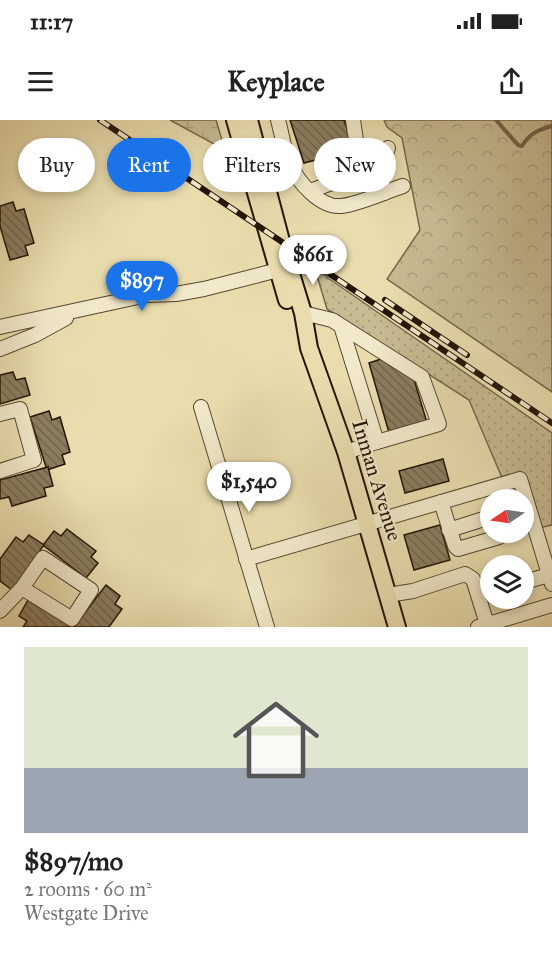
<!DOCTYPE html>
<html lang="en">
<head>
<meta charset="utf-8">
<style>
  body { margin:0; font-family:"IM FELL Great Primer",serif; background:#f2f2f2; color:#222; height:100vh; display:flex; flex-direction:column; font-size:22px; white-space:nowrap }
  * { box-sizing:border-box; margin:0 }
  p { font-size:20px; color:#767676 }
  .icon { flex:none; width:33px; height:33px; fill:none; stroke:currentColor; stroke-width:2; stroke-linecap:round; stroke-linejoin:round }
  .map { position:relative; height:507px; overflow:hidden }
  .panel { display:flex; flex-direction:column; background:#fff; flex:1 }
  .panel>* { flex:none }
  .banner { position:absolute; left:18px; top:18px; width:516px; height:54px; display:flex; gap:12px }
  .needle { width:39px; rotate:257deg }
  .controls { position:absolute; left:480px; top:369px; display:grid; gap:12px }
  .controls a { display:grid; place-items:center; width:54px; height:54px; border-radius:50%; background:#fff; box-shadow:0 3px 9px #0003; font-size:30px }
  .price { position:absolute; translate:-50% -51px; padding:0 14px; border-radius:21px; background:#fff; color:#222; font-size:20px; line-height:39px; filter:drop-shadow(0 2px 3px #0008) }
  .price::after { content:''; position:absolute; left:50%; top:36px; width:18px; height:14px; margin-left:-9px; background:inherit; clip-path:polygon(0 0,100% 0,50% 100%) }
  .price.current { background:#1a73e8; color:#fff }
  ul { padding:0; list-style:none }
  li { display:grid; align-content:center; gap:12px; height:318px; padding:0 24px }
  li+li { border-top:2px solid #e0e0e0 }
  li span { display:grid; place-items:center; height:186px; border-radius:0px; color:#555 }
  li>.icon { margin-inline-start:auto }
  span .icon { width:108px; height:108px; fill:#fffc; stroke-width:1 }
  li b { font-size:26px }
  .tag { padding:0 21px; border-radius:27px; background:#fff; box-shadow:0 3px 9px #0003; font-size:21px; line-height:54px }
  .tag.current { background:#1a73e8; color:#fff }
  .status { display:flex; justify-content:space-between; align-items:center; height:42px; padding:0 30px; background:#fff; direction:ltr }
  .status svg { height:16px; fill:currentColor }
  header { display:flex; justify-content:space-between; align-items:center; height:78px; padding:0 24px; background:#fff; font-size:27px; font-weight:800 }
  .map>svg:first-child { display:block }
  .grass { fill:url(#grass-dots); stroke:#75684c; stroke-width:1.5 }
  .forest { fill:url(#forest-crowns); stroke:#75684c; stroke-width:1.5 }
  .wetland { fill:url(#wetland-marsh); stroke:#75684c; stroke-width:1.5 }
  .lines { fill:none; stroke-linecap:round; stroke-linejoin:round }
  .stream { stroke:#726449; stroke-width:4 }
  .building { fill:url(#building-back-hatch); stroke:#231507; stroke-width:1.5 }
  .minor-casing { stroke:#544731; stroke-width:16 }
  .major-casing { stroke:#231507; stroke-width:20 }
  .minor { stroke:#f1e9ca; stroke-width:14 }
  .major { stroke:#e9ddae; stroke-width:16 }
  .rail-casing { stroke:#231507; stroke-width:6 }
  .rail { stroke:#f1e9ca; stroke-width:4; stroke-dasharray:11; stroke-linecap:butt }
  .labels { text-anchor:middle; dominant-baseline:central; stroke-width:4.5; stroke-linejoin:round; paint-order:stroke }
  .street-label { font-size:21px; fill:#231507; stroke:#f1e9ca }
</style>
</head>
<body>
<div class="status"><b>11:17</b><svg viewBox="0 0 49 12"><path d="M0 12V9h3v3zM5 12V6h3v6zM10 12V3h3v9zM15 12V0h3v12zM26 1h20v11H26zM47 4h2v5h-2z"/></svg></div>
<header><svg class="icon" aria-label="menu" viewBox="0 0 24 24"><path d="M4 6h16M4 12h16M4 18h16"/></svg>Keyplace<svg class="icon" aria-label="share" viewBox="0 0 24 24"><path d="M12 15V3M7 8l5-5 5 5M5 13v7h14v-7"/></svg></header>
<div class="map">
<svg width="552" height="507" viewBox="0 0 552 507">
  <defs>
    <pattern id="grass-dots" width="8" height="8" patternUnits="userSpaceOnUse" patternTransform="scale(1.5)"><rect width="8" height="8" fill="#c7bb92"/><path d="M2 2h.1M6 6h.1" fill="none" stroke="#aba07c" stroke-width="1.8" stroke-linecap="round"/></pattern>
    <pattern id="forest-crowns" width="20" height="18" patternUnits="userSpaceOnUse" patternTransform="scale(1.5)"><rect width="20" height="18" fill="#c7bb92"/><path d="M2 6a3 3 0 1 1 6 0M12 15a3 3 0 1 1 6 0" fill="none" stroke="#aba07c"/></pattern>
    <pattern id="wetland-marsh" width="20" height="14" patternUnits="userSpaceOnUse" patternTransform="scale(1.5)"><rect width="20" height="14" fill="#c7bb92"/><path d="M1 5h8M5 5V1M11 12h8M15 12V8" fill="none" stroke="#aba07c"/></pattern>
    <pattern id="building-back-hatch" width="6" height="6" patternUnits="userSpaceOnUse" patternTransform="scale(1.5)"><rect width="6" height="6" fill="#8a7d5e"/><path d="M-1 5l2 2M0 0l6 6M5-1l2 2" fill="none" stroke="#70654c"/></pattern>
  </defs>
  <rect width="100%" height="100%" fill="#e9ddae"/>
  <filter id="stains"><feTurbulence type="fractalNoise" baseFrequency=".00333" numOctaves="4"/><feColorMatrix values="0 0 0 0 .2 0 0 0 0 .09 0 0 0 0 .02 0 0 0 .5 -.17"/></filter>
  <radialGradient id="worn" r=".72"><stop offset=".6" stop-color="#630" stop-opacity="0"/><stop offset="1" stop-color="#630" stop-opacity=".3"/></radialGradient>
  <path class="grass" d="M 315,149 L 552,313 L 552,405 L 525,411 L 524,380 L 511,379 L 469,280 L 327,189 Z"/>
  <path class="forest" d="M 384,0 L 552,0 L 552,272 L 387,159 L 420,110 L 402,18 L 387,7 Z"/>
  <path class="wetland" d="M 170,0 L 216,0 L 225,30 Z"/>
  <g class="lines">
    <path class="stream" d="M 496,0 L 518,25 L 522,26 C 530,13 538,10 552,6"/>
  </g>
  <g class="building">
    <path d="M 290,0 L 344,0 L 354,30 L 304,43 Z"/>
    <path d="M 13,82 L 16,91 L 24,89 L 34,123 L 25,126 L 28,135 L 10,140 L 0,106 L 0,86 Z"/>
    <path d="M 384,238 L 413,256 L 428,306 L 390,316 L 369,243 Z"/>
    <path d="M 13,252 L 16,260 L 25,258 L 30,275 L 0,284 L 0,255 Z"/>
    <path d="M 49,291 L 52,300 L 60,297 L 70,332 L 62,335 L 65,344 L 47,350 L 30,297 Z"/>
    <path d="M 443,339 L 449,361 L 405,373 L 399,351 Z"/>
    <path d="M 48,347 L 53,366 L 44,368 L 46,376 L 12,386 L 9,377 L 0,379 L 0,360 Z"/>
    <path d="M 440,405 L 450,440 L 414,450 L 404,415 Z"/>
    <path d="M 67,409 L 96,431 L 91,437 L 98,443 L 86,458 L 43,425 L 54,411 L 61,416 Z"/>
    <path d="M 29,415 L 44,425 L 12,470 L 0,461 L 0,439 L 16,417 L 23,422 Z"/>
    <path d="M 106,465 L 120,476 L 115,484 L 122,489 L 109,507 L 74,507 Z"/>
    <path d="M 28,480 L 72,507 L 23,507 L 27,501 L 19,496 Z"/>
  </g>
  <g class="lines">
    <defs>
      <g id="minor">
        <path d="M 278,0 C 282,14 284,31 290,44 C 298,62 320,88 341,86 C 360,84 384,72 403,66"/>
        <path d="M 353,0 L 356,20"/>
        <path d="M 257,29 L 269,39 L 290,44"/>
        <path d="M 310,71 L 359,53 L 361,39 L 358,30"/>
        <path d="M 384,73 L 380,52 L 388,28"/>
        <path d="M 303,193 L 332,200 L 422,257 L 439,304 L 377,322"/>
        <path d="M 341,206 L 377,322 L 346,332"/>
        <path d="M 0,207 L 147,175 L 176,174 L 204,169 L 278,150"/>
        <path d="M 0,229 L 35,215 L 66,198"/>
        <path d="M 201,287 L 267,507"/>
        <path d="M 0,294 L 20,289 L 34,340 L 0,351"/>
        <path d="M 441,382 L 455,426 L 458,429 L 499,417 L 501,412"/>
        <path d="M 449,410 L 490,397"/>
        <path d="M 246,439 L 520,359 L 552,464"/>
        <path d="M 524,462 L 549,455"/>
        <path d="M 388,475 L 413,471 L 465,454 L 473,459 L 487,504"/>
        <path d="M 0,491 L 22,468 L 43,438 L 91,470 L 72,499 L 22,468"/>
        <path d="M 478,507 L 552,485"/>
      </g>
      <g id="major">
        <path d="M 235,0 L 287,180"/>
        <path d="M 249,0 L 281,121 L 303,193 L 309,228 L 346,332 L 397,507"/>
      </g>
    </defs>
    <use href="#minor" class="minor-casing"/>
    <use href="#major" class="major-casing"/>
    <use href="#minor" class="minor"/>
    <use href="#major" class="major"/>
    <defs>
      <g id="rail">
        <path d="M 100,0 L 552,303"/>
        <path d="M 385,180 L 467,235"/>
      </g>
    </defs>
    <use href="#rail" class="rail-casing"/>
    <use href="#rail" class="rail"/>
  </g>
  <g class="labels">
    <g class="street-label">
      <text transform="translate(377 360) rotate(73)">Inman Avenue</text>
    </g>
  </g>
  <rect width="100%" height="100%" filter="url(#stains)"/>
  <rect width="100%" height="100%" fill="url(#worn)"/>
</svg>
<div class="controls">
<a><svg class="needle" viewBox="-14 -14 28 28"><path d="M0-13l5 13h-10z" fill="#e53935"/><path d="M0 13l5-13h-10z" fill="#767676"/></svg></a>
<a><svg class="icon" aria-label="layers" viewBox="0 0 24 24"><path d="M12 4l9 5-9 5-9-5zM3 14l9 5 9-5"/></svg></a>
</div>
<b class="price" style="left:313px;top:166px">$661</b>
<b class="price current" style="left:142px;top:192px">$897</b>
<b class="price" style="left:249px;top:393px">$1,540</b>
<div class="banner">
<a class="tag">Buy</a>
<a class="tag current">Rent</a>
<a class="tag">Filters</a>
<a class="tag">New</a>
</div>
</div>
<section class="panel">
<ul>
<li><span style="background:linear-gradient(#dfe7d0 65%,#9aa5b1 0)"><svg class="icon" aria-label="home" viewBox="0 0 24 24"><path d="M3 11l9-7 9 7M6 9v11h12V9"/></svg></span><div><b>$897/mo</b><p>2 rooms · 60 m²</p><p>Westgate Drive</p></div></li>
</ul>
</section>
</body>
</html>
